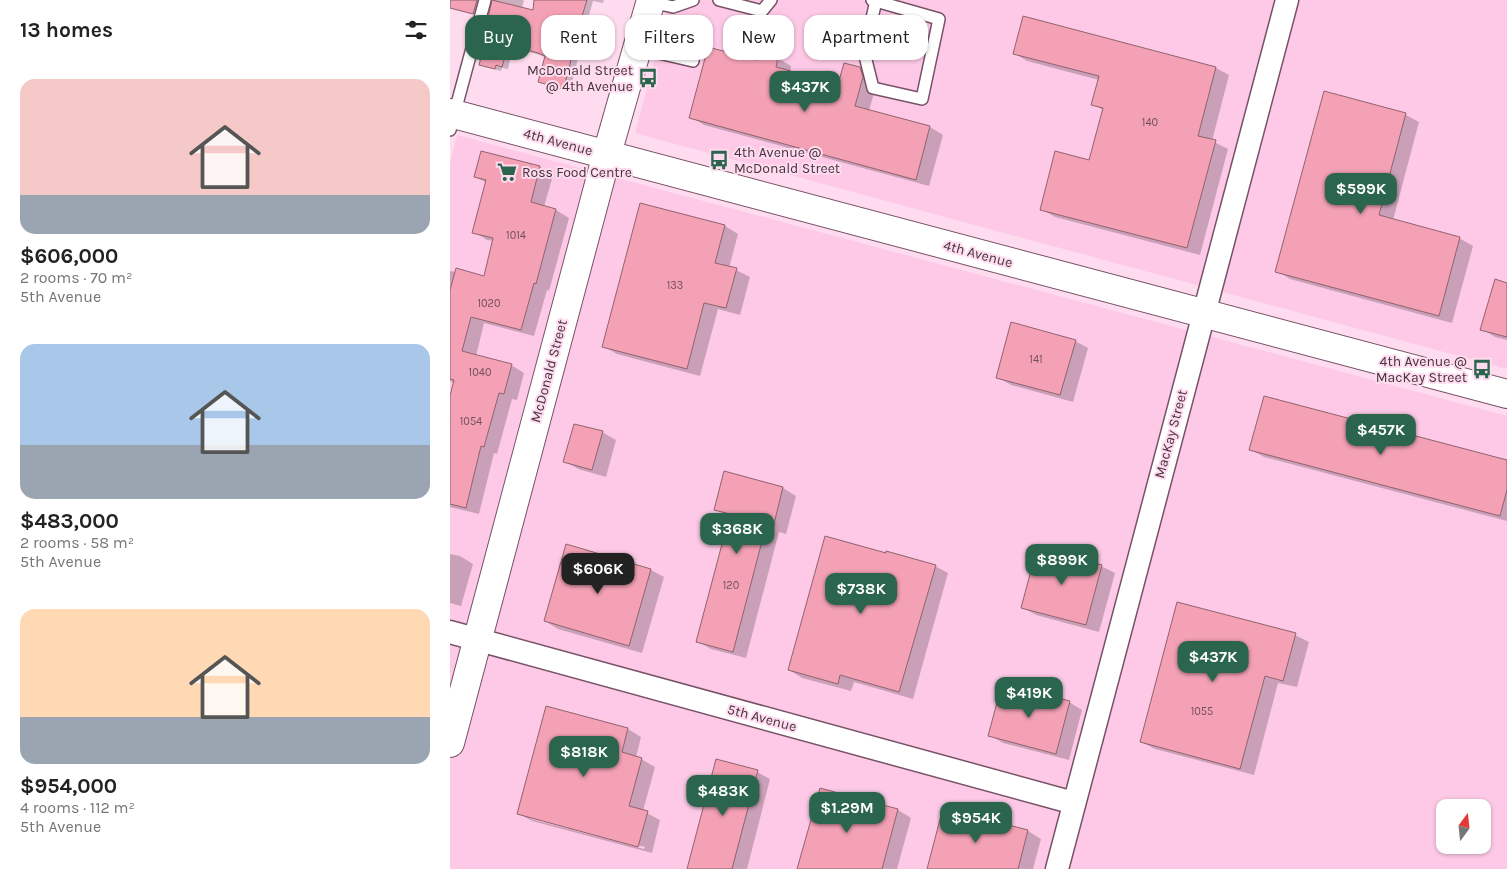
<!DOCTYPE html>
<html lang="en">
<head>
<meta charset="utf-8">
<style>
  body { margin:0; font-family:Karla,sans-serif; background:#f2f2f2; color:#222; height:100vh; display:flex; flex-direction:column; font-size:19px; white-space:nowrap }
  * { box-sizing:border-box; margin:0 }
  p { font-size:16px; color:#767676 }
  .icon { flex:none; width:28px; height:28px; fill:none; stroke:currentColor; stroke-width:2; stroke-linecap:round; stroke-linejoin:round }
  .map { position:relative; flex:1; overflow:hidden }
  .side { display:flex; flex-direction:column; background:#fff; width:450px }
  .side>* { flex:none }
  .hud { position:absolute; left:15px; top:15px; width:475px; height:45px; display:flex; gap:10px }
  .needle { width:32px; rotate:15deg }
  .tools { position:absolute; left:986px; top:799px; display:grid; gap:10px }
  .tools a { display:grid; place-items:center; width:55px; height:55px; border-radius:10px; background:#fff; box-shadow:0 1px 4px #0004; font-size:25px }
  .price { position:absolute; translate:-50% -42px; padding:0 11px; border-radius:10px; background:#2b654d; color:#fff; font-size:16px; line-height:32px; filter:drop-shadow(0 1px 2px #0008) }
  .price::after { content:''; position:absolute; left:50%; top:30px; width:15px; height:11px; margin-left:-8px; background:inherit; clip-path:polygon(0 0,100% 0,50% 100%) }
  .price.active { background:#222; color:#fff }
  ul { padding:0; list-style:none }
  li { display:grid; align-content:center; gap:10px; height:265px; padding:0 20px }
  li span { display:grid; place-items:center; height:155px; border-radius:15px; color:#555 }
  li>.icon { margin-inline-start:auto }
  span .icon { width:90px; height:90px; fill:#fffc; stroke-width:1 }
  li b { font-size:21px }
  h2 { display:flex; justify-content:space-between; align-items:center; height:60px; padding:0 20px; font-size:21px }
  .tag { padding:0 18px; border-radius:15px; background:#fff; box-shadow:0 1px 4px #0004; font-size:18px; line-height:45px }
  .tag.active { background:#2b654d; color:#fff }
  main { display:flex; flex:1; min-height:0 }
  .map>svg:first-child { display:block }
  .built { fill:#fdc9e6; fill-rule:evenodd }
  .shadow { fill:#0003; fill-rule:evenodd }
  .building { fill:#f4a1b5; stroke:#8f636d }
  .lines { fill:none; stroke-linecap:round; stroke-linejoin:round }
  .service-casing { stroke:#775267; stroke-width:14 }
  .minor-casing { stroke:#775267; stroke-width:25 }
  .tertiary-casing { stroke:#775267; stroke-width:30 }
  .service { stroke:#fff; stroke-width:11 }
  .minor { stroke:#fff; stroke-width:22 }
  .tertiary { stroke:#fff; stroke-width:28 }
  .labels { text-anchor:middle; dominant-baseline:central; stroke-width:4; stroke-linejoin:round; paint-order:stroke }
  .number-label { font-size:11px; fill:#724f5c }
  .poi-label { font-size:14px; fill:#46343e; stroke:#fedbee; text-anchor:end }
  .street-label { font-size:14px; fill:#46343e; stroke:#fedbee }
</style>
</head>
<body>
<main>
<section class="side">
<h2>13 homes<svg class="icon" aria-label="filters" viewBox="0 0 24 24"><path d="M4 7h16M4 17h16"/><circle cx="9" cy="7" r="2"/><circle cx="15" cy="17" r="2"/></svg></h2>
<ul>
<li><span style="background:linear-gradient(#f6c9c9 75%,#9aa5b1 0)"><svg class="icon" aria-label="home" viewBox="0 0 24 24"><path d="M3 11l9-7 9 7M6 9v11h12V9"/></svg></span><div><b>$606,000</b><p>2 rooms · 70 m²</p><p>5th Avenue</p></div></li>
<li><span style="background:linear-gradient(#a9c7e8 65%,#9aa5b1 0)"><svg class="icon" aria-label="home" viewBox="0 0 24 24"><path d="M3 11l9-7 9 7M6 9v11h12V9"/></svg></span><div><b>$483,000</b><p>2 rooms · 58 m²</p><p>5th Avenue</p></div></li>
<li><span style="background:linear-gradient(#ffd9b3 70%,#9aa5b1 0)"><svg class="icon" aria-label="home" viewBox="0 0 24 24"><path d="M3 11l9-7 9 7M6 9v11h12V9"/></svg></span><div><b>$954,000</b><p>4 rooms · 112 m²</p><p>5th Avenue</p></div></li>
</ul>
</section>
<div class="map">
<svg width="1057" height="869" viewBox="0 0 1057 869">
  <rect width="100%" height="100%" fill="#fedbee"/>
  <g class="built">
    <path d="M 221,0 L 1057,0 L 1057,369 L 185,133 Z"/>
    <path d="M 7,135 L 1057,416 L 1057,869 L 0,869 L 0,163 ZM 995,808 L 1032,808 L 1032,845 L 995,845 Z"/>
  </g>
  <g class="shadow">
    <path d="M 0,0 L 30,0 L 26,15 L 0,8 Z"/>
    <path d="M 43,0 L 74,0 L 72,8 L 98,15 L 103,0 L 154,0 L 153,3 L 143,1 L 131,43 L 125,72 L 119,92 L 95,84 L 89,81 L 96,57 L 63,47 L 58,69 L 52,68 L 51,71 L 36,67 L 30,64 L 42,20 Z"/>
    <path d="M 310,53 L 328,58 L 341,66 L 340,72 L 389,85 L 410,68 L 423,76 L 426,85 L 419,111 L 480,127 L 493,135 L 479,186 L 254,125 L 241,117 L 308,62 Z"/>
    <path d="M 564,53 L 766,68 L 779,75 L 762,141 L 778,149 L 750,255 L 605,217 L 591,209 L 640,162 L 653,110 L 643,104 L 649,80 L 577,61 Z"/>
    <path d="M 875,93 L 956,115 L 969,122 L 943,220 L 1009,238 L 1023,246 L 1002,323 L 840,279 L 827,271 Z"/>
    <path d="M 90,167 L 103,175 L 94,207 L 106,210 L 119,218 L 99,291 L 97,290 L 84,336 L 34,323 L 26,356 L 61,365 L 74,373 L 67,400 L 62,399 L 47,454 L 44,453 L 29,514 L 0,507 L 0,401 L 5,384 L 0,381 L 0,271 L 34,277 L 44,241 L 37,240 L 24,232 L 37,183 L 25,177 Z"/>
    <path d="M 275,226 L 288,234 L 279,268 L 286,270 L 300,277 L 290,315 L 268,309 L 250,376 L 167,354 L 153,346 Z"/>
    <path d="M 1057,284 L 1057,340 L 1045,337 L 1032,329 Z"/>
    <path d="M 625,341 L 638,348 L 623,402 L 561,385 L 547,377 Z"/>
    <path d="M 152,432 L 166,440 L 156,477 L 128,469 L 115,461 Z"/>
    <path d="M 801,450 L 1057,461 L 1057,521 L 814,457 Z"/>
    <path d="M 275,473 L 333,488 L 346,496 L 336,534 L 329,532 L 296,658 L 261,649 L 247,641 L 280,517 L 265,509 Z"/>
    <path d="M 117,545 L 201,570 L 214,577 L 192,653 L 108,629 L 95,621 Z"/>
    <path d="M 0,554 L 10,556 L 23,564 L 11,606 L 0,603 Z"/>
    <path d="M 436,554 L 485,566 L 498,573 L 463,699 L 404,682 L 401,691 L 352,678 L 339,670 Z"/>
    <path d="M 651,566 L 665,573 L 649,632 L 586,615 L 573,608 Z"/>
    <path d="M 845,635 L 859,642 L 847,687 L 828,683 L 804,775 L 705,749 L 691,742 Z"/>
    <path d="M 619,702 L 632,710 L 619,760 L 553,743 L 540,735 Z"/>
    <path d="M 97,707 L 178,729 L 191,737 L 186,757 L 191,759 L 205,767 L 193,811 L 210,820 L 202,853 L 82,821 L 69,814 ZM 81,817 L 195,847 L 194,849 L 81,819 Z"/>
    <path d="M 307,772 L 320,779 L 297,869 L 238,869 Z"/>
    <path d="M 448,810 L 461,818 L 447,869 L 349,869 Z"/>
    <path d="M 578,831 L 591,839 L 583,869 L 479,869 Z"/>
  </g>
  <g class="building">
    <path d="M 0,0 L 27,0 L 23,14 L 0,8 Z"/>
    <path d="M 42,0 L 83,10 L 84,0 L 137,0 L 125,39 L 119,69 L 113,89 L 88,82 L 95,56 L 88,53 L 58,45 L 52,67 L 46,65 L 45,69 L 29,65 L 41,19 L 38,18 Z"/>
    <path d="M 573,16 L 766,67 L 748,136 L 766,140 L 737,248 L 590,210 L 605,151 L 639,160 L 653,108 L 641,105 L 649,76 L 563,54 Z"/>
    <path d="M 258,47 L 307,60 L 309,52 L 328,57 L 326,67 L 388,84 L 394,63 L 410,67 L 413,77 L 405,106 L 480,126 L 466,180 L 239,118 Z"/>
    <path d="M 874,91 L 956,113 L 929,215 L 1010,237 L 989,316 L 825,272 Z"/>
    <path d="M 31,151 L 90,166 L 81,202 L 106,209 L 86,284 L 84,283 L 71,330 L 21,317 L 12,351 L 62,364 L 54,394 L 49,393 L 34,447 L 31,446 L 16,508 L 0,504 L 0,396 L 4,380 L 0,379 L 0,290 L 6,268 L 34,276 L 43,238 L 22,233 L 36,180 L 24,177 Z"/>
    <path d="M 190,203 L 275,225 L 265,263 L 287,268 L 276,308 L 254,303 L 237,369 L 152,347 Z"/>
    <path d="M 1045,279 L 1057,283 L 1057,337 L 1030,330 Z"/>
    <path d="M 561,322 L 626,340 L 610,395 L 546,378 Z"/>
    <path d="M 814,396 L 1057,460 L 1057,490 L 1050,516 L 799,450 Z"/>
    <path d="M 124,424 L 153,431 L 142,470 L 113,462 Z"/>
    <path d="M 274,471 L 333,487 L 323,528 L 316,526 L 283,652 L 246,642 L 280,514 L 264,510 Z"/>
    <path d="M 375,536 L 436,553 L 436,551 L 486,565 L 449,692 L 390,675 L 388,684 L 338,670 Z"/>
    <path d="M 116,544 L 201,569 L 179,646 L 94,621 Z"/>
    <path d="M 587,548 L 652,565 L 636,625 L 571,608 Z"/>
    <path d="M 727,602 L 846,633 L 833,681 L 815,676 L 790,769 L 690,742 Z"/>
    <path d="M 552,684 L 620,701 L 606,754 L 538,736 Z"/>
    <path d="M 96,706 L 178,728 L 172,752 L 192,758 L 179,806 L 198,811 L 188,847 L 67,814 Z"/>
    <path d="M 266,759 L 308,770 L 282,869 L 237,869 Z"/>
    <path d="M 370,788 L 448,809 L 432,869 L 347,869 Z"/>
    <path d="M 493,808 L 578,830 L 568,869 L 477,869 Z"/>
  </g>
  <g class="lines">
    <defs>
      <g id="service">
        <path d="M 269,0 L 312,11 L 321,0"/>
        <path d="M 422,0 L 489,19 L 472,99 L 423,88 L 414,52 L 426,1"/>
        <path d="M 201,2 L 223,7 L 243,0"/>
        <path d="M 187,48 L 243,61"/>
        <path d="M 0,130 L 35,0"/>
      </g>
      <g id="minor">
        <path d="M 0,632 L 624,803"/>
        <path d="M 607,869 L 837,0"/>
      </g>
      <g id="tertiary">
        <path d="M 0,113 L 1057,394"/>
        <path d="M 0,743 L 157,154 L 201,0"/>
      </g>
    </defs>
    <use href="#service" class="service-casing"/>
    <use href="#minor" class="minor-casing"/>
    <use href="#tertiary" class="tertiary-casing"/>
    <use href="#service" class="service"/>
    <use href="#minor" class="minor"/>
    <use href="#tertiary" class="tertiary"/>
  </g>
  <defs>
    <symbol id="bus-bare" viewBox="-9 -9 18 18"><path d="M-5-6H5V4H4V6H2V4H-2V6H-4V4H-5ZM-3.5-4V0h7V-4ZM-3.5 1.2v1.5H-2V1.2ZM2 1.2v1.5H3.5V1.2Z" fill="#2b654d" stroke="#fedbee" stroke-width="2.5" paint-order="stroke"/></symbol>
    <symbol id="supermarket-bare" viewBox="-9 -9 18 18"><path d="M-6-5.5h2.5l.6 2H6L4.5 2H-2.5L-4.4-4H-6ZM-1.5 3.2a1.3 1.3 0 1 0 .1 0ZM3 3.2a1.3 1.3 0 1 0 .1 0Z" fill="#2b654d" stroke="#fedbee" stroke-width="2.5" paint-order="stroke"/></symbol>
  </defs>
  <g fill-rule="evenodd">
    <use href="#bus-bare" x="184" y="64" width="28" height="28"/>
    <use href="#bus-bare" x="255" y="146" width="28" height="28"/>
    <use href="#supermarket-bare" x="43" y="158" width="28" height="28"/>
    <use href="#bus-bare" x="1018" y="355" width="28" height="28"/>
  </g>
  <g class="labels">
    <g class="number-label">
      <text x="700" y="122">140</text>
      <text x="66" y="235">1014</text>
      <text x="225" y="285">133</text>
      <text x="39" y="303">1020</text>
      <text x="586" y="359">141</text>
      <text x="30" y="372">1040</text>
      <text x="21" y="421">1054</text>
      <text x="281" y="585">120</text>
      <text x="752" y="711">1055</text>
    </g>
    <g class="poi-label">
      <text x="183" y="70">McDonald Street<tspan x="183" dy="16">@ 4th Avenue</tspan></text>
      <text x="284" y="152" text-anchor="start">4th Avenue @<tspan x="284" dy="16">McDonald Street</tspan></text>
      <text x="72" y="172" text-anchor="start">Ross Food Centre</text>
      <text x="1017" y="361">4th Avenue @<tspan x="1017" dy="16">MacKay Street</tspan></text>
    </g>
    <g class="street-label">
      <text transform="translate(108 142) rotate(15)">4th Avenue</text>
      <text transform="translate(528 254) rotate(15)">4th Avenue</text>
      <text transform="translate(99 371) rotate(-75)">McDonald Street</text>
      <text transform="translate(721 434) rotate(-75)">MacKay Street</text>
      <text transform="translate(312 718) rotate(15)">5th Avenue</text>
    </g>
  </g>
</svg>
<div class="tools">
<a><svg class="needle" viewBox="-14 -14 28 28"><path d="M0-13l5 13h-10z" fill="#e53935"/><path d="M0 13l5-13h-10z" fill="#767676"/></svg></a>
</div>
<b class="price" style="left:355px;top:113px">$437K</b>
<b class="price" style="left:911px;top:215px">$599K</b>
<b class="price" style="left:931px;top:456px">$457K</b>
<b class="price" style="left:287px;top:555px">$368K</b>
<b class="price" style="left:612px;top:586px">$899K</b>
<b class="price active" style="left:148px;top:595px">$606K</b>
<b class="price" style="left:411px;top:615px">$738K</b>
<b class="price" style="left:763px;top:683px">$437K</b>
<b class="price" style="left:579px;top:719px">$419K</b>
<b class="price" style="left:134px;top:778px">$818K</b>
<b class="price" style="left:273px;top:817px">$483K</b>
<b class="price" style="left:397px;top:834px">$1.29M</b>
<b class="price" style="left:526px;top:844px">$954K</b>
<div class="hud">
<a class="tag active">Buy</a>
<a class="tag">Rent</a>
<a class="tag">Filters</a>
<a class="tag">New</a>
<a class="tag">Apartment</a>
</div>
</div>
</main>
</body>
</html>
